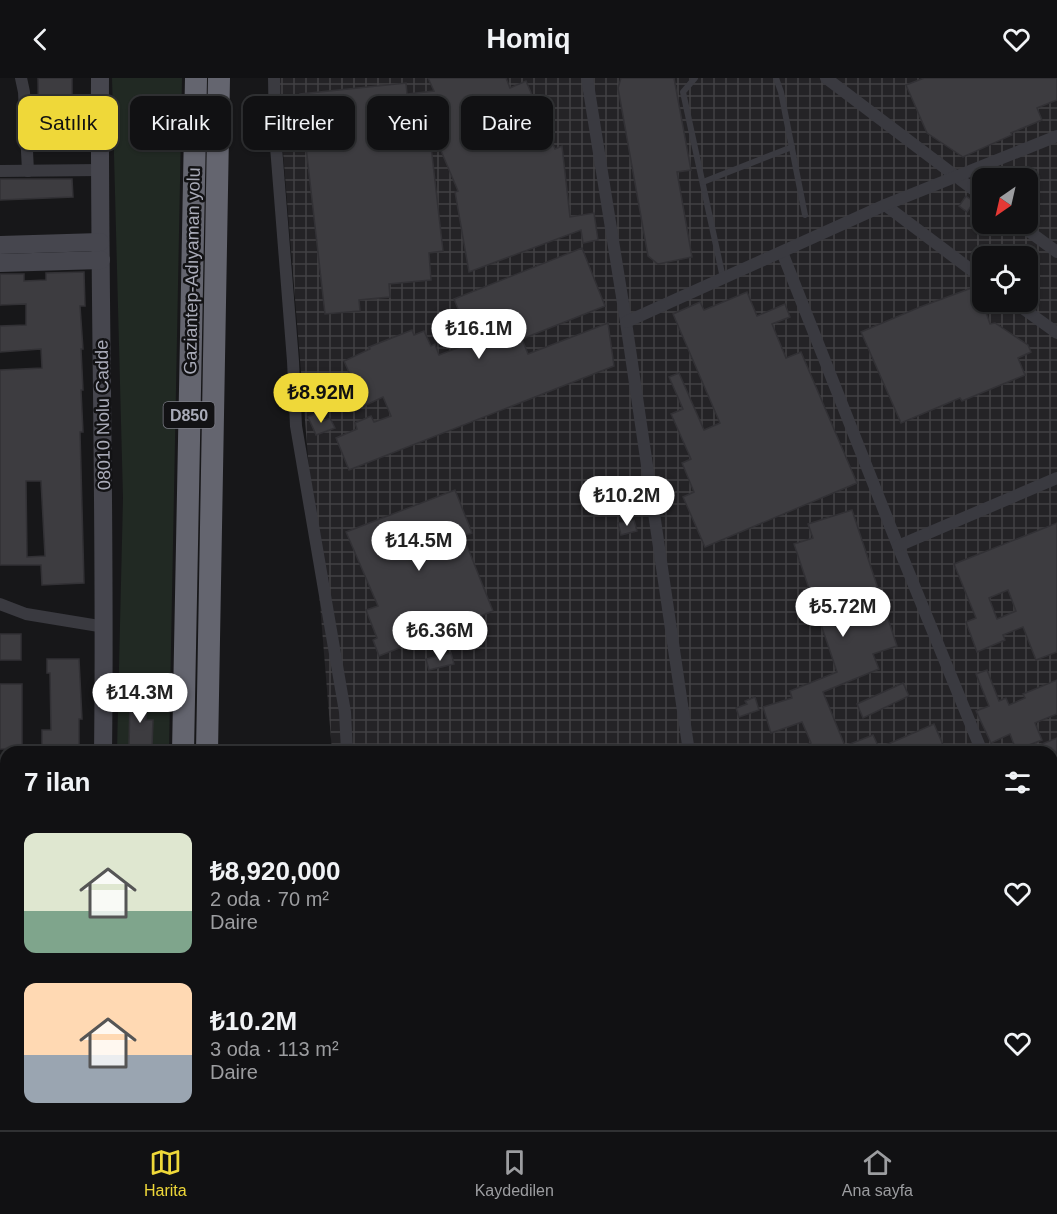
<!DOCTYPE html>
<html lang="tr">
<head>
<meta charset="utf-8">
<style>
  body { margin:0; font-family:Arial,sans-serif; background:#1a1a1c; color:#f1f3f6; height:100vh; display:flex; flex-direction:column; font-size:22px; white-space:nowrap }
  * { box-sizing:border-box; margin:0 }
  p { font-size:20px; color:#9c9da0 }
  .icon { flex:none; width:33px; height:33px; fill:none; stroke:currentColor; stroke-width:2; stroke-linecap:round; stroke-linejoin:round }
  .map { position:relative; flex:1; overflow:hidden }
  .drawer { position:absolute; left:0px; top:668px; width:1058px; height:386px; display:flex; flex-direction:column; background:#111113; border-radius:18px 18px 0 0; box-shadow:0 2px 4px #0004,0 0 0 2px #303133 }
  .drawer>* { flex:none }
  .guide { position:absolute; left:18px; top:18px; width:600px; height:54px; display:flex; gap:12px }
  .needle { width:39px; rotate:214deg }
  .tools { position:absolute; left:972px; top:90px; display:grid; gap:12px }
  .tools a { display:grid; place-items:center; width:66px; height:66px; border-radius:12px; background:#111113; box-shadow:0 2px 4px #0004,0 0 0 2px #303133; font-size:30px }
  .price { position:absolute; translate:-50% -51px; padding:0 14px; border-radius:21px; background:#fff; color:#222; font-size:20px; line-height:39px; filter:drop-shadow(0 2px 3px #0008) }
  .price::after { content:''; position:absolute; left:50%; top:36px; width:18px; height:14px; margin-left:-9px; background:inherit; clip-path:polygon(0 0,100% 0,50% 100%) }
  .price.active { background:#efd839; color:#111 }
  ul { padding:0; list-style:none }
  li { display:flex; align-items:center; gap:18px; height:150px; padding:0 24px }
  li span { display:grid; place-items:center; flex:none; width:168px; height:120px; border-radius:12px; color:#555 }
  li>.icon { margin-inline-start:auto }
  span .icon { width:72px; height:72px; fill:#fffc; stroke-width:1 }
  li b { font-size:26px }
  h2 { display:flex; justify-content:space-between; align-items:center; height:72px; padding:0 24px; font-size:26px }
  .chip { padding:0 21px; border-radius:12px; background:#111113; box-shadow:0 2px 4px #0004,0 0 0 2px #303133; font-size:21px; line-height:54px }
  .chip.active { background:#efd839; color:#111 }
  header { display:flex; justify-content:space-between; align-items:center; height:78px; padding:0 24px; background:#111113; font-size:27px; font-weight:800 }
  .tabs { display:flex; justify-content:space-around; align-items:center; height:84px; border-top:2px solid #303133; background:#111113; font-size:16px; color:#9c9da0 }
  .tabs a { display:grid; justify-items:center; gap:3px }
  .tabs .active { color:#efd839 }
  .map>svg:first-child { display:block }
  .industrial { fill:url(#industrial-grid); fill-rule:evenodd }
  .green { fill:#212923 }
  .building { fill:#3d3c40; stroke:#323135; stroke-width:1.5; fill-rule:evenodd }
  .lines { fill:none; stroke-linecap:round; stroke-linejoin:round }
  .lane { stroke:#3a3a40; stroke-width:6 }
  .street { stroke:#3a3a40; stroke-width:12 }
  .secondary { stroke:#46464e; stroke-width:18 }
  .highway { stroke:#64656f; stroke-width:22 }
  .labels { text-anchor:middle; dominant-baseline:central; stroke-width:5; stroke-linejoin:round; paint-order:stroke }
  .shield { fill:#121214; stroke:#7c7d87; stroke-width:1.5 }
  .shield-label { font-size:16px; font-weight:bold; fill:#a9abb8 }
  .street-label { font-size:18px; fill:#a9abb8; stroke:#121214 }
</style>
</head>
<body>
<header><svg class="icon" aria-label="back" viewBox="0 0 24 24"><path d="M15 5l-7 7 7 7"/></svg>Homiq<svg class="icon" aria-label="heart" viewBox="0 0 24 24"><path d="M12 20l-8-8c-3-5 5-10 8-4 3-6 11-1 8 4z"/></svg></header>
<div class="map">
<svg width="1057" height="1052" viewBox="0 0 1057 1052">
  <defs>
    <pattern id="industrial-grid" width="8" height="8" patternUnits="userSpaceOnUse" patternTransform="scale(1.5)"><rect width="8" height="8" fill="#242326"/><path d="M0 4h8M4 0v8" fill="none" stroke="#414043"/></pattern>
  </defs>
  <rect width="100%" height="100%" fill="#171719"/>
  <path class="industrial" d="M 277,0 L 1057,0 L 1057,1052 L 215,1052 L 215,1047 L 1052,1047 L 1052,674 L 332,673 ZM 982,100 L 1028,100 L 1028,146 L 982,146 ZM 982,178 L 1028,178 L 1028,224 L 982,224 Z"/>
  <g class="green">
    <path d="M 112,0 L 182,0 L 169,673 L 117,673 L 123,420 Z"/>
    <path d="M 70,1047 L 164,1047 L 164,1052 L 68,1052 Z"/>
  </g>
  <g class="building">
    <path d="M 38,0 L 72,0 L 72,65 L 39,65 Z"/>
    <path d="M 428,0 L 506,0 L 510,10 L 526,3 L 555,71 L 562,68 L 570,139 L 594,135 L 598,162 L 583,165 L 581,152 L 469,194 L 455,114 L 458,113 L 428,42 L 443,173 L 429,175 L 431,202 L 389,206 L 390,219 L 359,222 L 360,233 L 325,236 L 300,16 L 406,5 L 407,16 L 434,13 Z"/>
    <path d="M 621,0 L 674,0 L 691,92 L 677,94 L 692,179 L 658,186 L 648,178 L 618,10 Z"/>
    <path d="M 924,0 L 1057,0 L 1057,22 L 1037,30 L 1042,42 L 1011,55 L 1012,57 L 963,79 L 927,55 L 906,7 Z"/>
    <path d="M 0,101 L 72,101 L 73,119 L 0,122 Z"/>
    <path d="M 966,118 L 974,124 L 967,134 L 959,128 Z"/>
    <path d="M 582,170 L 605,228 L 522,261 L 528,276 L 608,245 L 614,288 L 349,392 L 336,360 L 357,351 L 355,345 L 371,338 L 374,344 L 391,338 L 383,319 L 364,328 L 344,283 L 370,271 L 369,269 L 412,252 L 414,257 L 424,253 L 431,268 L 435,266 L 439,277 L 460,269 L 458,266 L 470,261 L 454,221 Z"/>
    <path d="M 84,194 L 85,228 L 80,228 L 83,271 L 81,271 L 83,312 L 81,312 L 83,354 L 80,354 L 84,505 L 42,507 L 41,487 L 0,487 L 0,292 L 42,290 L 41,271 L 0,274 L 0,248 L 26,247 L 26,226 L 0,227 L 0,196 L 24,196 L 24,203 L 46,202 L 46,195 ZM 26,403 L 41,403 L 45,478 L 27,479 Z"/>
    <path d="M 977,208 L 990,246 L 995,245 L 1028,267 L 1031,274 L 1018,280 L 1025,297 L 962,323 L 960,320 L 901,345 L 861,254 L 920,229 Z"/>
    <path d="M 747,214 L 757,238 L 785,226 L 790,239 L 772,246 L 786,280 L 801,274 L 857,405 L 705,469 L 683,419 L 694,414 L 682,385 L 691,381 L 671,336 L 683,331 L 669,299 L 679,295 L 704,352 L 720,345 L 673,236 L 700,224 L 704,232 Z"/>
    <path d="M 317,335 L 321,344 L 330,340 L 335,350 L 316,357 L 308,339 Z"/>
    <path d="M 455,412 L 472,455 L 463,458 L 493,533 L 379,578 L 373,562 L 377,560 L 366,532 L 378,528 L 346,454 Z"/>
    <path d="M 852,432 L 897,568 L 873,576 L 879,591 L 823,614 L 845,668 L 873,657 L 879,670 L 934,646 L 946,674 L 792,674 L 811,665 L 802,644 L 771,655 L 763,629 L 792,620 L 790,613 L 837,594 L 794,466 L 813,460 L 808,446 Z"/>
    <path d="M 634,442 L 637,453 L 621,457 L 618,445 Z"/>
    <path d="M 1057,445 L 1057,574 L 1036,582 L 1023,549 L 1003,557 L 1005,562 L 977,574 L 966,544 L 976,540 L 954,486 ZM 1008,512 L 1016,533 L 997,541 L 989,520 Z"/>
    <rect x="0" y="556" width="21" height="26"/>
    <path d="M 451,575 L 454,586 L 429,592 L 426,581 Z"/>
    <path d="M 47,581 L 79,581 L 82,641 L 79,641 L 79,674 L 42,674 L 42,652 L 51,652 L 50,595 L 47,595 Z"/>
    <path d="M 987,592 L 999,623 L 1006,620 L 1009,627 L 1025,620 L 1023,616 L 1057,602 L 1057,636 L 1035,645 L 1042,662 L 1016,672 L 1010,656 L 991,665 L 976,633 L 989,628 L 976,596 Z"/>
    <path d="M 903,605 L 909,618 L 863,640 L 857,626 Z"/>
    <rect x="0" y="606" width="22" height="65"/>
    <path d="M 130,619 L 147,619 L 146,642 L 153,642 L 152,670 L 129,669 Z"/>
    <path d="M 755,619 L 759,632 L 739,639 L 736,630 L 747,626 L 745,623 Z"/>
    <path d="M 1057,660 L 1057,674 L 1045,674 L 1042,666 Z"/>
  </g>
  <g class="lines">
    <g class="lane">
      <path d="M 695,0 L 683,14 L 723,200"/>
      <path d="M 776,0 L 781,14 L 805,137"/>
      <path d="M 703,104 L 792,69"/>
    </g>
    <g class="street">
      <path d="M 21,0 L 24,14 L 28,93"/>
      <path d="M 274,0 L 275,56 L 293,283 L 296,348 L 345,634 L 347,674"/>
      <path d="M 587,0 L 626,244 L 689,674"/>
      <path d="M 826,0 L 982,118"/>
      <path d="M 0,93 L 100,92"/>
      <path d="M 885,127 L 982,200"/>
      <path d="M 1019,146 L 1057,174"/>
      <path d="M 782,174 L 898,468 L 982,674"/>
      <path d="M 1014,224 L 1057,255"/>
      <path d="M 626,244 L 885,127 L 1057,58"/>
      <path d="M 898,468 L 1057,400"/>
      <path d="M 0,526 L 26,536 L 105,549"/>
      <path d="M 0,740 L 6,740"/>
      <path d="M 1052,758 L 1057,755"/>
      <path d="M 1052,849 L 1057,864"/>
      <path d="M 1052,982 L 1057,979"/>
      <path d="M 405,1047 L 407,1052"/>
      <path d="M 604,1047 L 607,1052"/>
      <path d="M 817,1047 L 820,1052"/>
      <path d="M 889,1052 L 901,1047"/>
    </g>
    <g class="secondary">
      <path d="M 100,0 C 99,225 106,449 103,674"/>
      <path d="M 0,167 L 100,164"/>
      <path d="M 0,185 L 101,182"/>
      <path d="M 57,1052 L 58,1047"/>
    </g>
    <g class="highway">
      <path d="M 183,674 L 196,0"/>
      <path d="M 207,674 L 219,0"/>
      <path d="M 179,1052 L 179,1047"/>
      <path d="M 199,1052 L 199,1047"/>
    </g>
  </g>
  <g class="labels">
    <rect class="shield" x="163.5" y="324" width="51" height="26" rx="4.5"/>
    <g class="shield-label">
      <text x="189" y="337">D850</text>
    </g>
    <g class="street-label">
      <text transform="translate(192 193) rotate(-89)">Gaziantep-Adıyaman yolu</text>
      <text transform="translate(103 337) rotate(-91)">08010 Nolu Cadde</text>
    </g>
  </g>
</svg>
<div class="tools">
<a><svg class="needle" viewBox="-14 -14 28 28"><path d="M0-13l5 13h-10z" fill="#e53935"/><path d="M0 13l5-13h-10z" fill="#9c9da0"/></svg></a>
<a><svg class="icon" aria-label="locate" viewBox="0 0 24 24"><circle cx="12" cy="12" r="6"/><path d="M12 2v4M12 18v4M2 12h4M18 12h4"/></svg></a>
</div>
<b class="price" style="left:479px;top:282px">₺16.1M</b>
<b class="price active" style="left:321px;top:346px">₺8.92M</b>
<b class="price" style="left:627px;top:449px">₺10.2M</b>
<b class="price" style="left:419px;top:494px">₺14.5M</b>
<b class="price" style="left:843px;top:560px">₺5.72M</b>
<b class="price" style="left:440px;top:584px">₺6.36M</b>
<b class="price" style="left:140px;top:646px">₺14.3M</b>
<div class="guide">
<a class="chip active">Satılık</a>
<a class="chip">Kiralık</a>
<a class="chip">Filtreler</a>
<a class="chip">Yeni</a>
<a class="chip">Daire</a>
</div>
<section class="drawer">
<h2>7 ilan<svg class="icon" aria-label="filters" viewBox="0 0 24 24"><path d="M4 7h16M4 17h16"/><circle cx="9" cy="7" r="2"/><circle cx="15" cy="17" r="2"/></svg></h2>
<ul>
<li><span style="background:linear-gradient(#dfe7d0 65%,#7fa58c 0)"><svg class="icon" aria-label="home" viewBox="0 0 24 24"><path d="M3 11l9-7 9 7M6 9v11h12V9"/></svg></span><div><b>₺8,920,000</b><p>2 oda · 70 m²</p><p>Daire</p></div><svg class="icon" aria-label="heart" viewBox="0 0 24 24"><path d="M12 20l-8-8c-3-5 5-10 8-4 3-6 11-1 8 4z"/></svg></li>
<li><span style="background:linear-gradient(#ffd9b3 60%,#9aa5b1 0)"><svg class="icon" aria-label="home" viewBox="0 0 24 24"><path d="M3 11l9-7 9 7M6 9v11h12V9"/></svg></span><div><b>₺10.2M</b><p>3 oda · 113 m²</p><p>Daire</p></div><svg class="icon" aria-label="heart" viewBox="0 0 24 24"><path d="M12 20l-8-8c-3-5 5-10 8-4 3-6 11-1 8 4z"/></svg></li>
</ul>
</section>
</div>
<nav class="tabs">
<a class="active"><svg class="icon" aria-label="map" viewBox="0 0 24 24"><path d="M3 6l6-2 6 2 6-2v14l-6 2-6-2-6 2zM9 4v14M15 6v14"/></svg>Harita</a>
<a><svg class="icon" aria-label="saved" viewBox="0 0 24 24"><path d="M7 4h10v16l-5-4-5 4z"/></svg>Kaydedilen</a>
<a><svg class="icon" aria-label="home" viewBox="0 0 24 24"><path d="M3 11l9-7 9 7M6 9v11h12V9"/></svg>Ana sayfa</a>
</nav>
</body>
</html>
